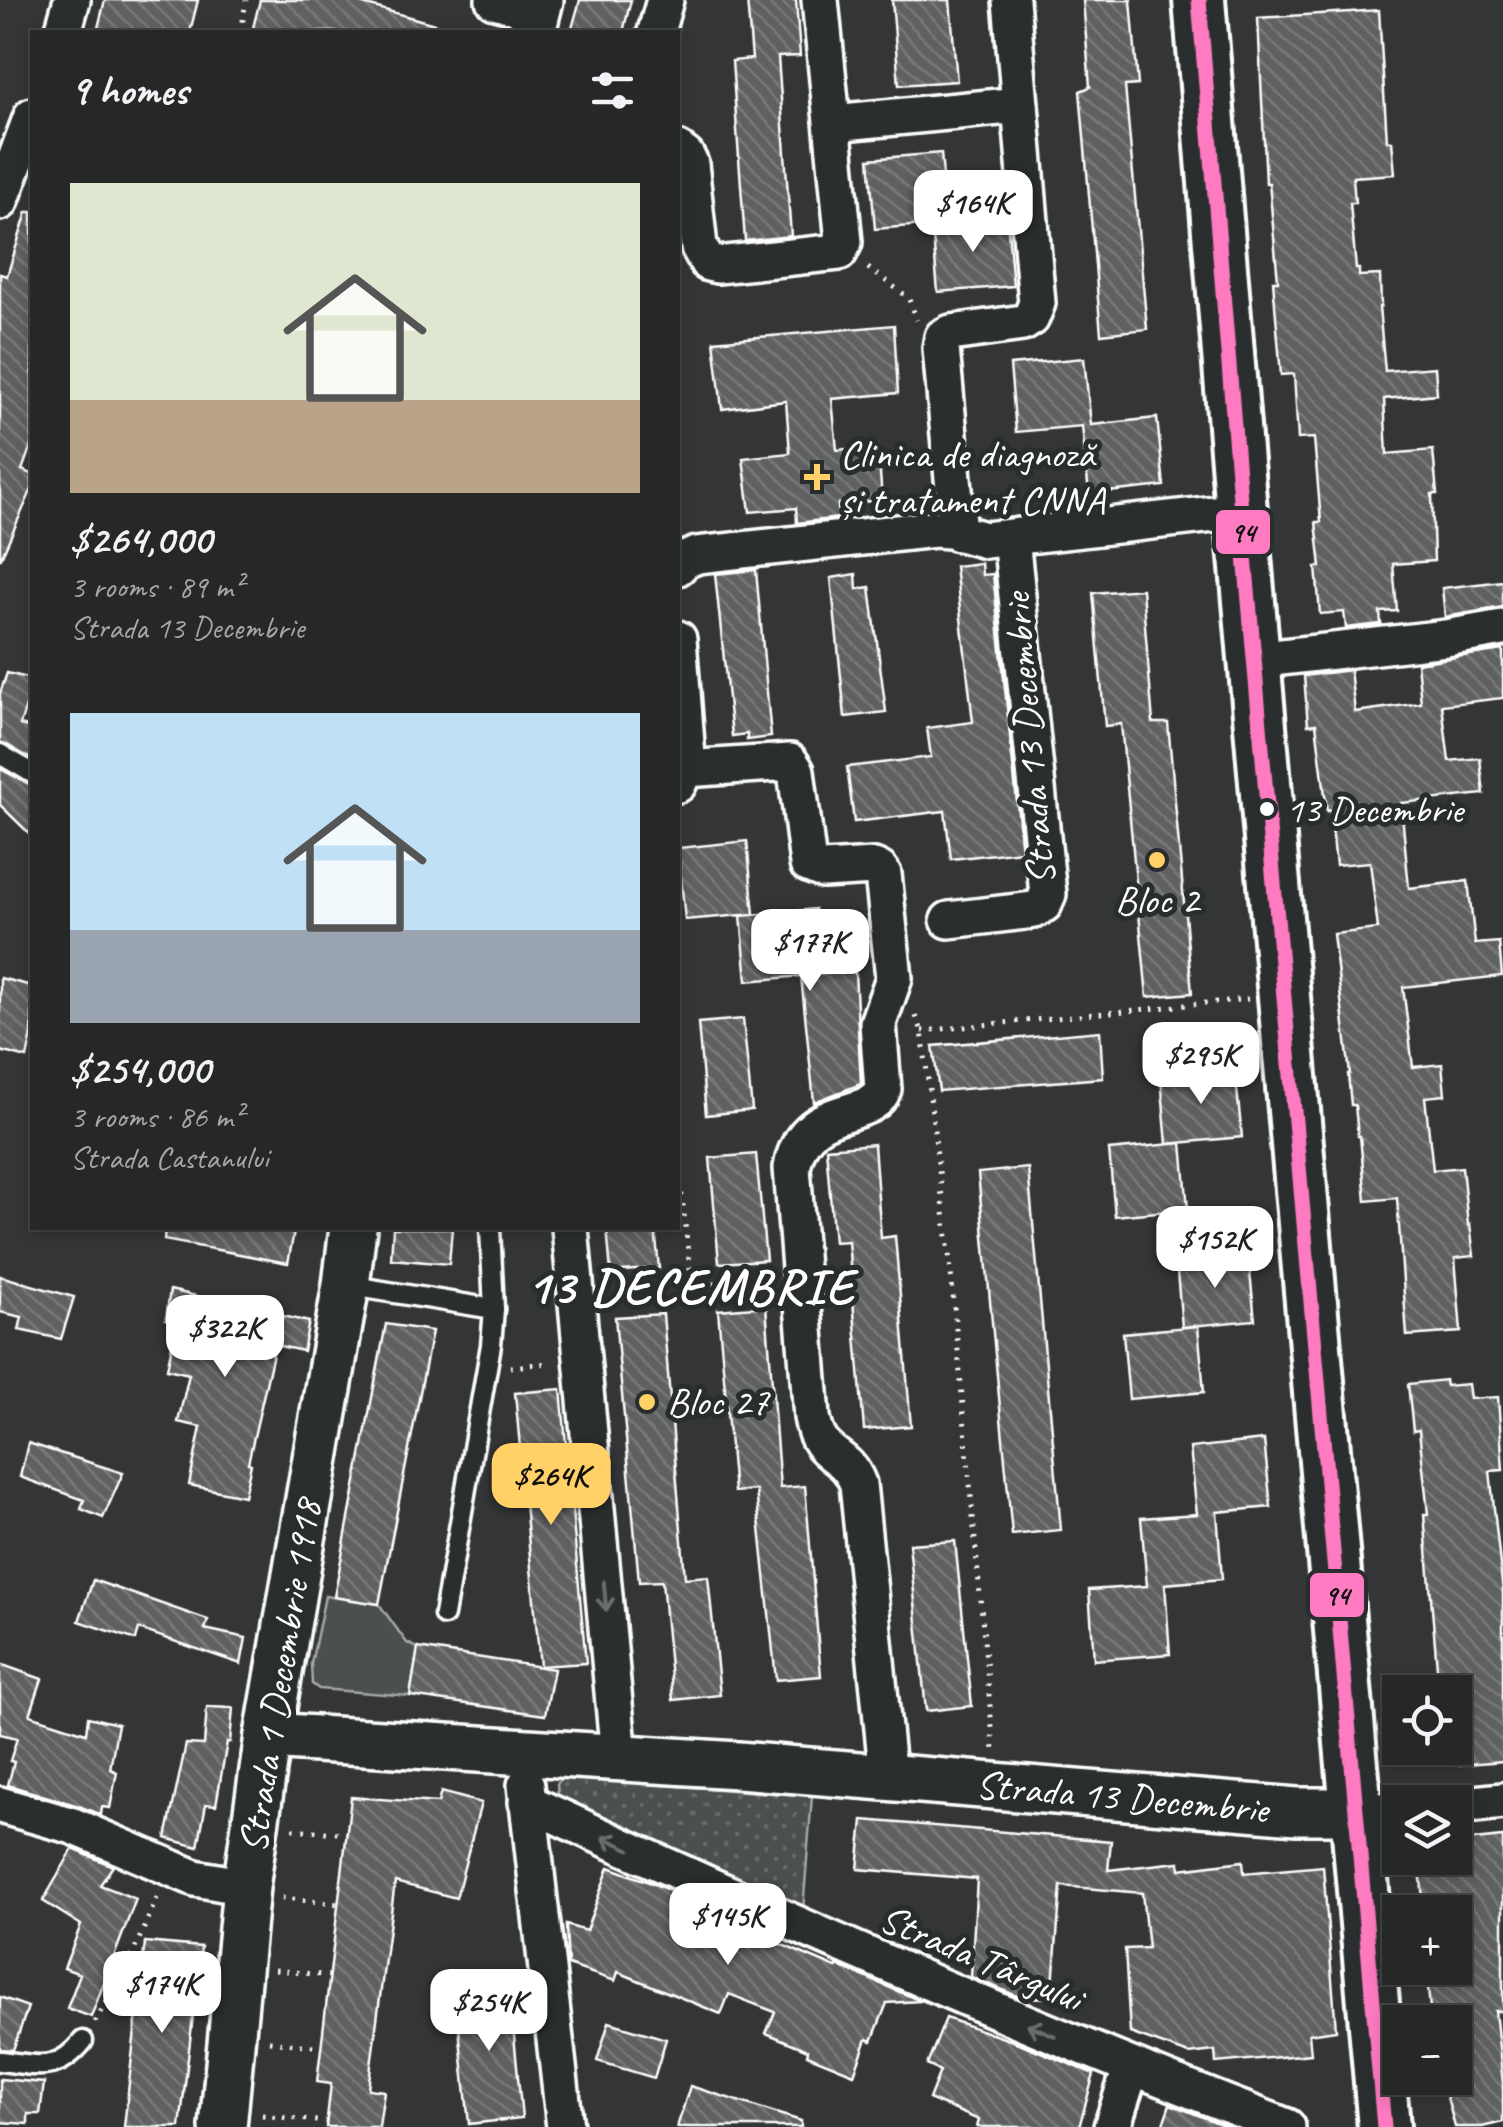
<!DOCTYPE html>
<html lang="en">
<head>
<meta charset="utf-8">
<style>
  body { margin:0; font-family:Caveat,sans-serif; background:#2e3030; color:#f1f3f6; height:100vh; display:flex; flex-direction:column; font-size:38px; white-space:nowrap }
  * { box-sizing:border-box; margin:0 }
  p { font-size:32px; color:#a4a6a8 }
  .icon { flex:none; width:55px; height:55px; fill:none; stroke:currentColor; stroke-width:2; stroke-linecap:round; stroke-linejoin:round }
  .map { position:relative; flex:1; overflow:hidden }
  .side { position:absolute; left:30px; top:30px; width:650px; height:1200px; display:flex; flex-direction:column; background:#262828; border-radius:0px; box-shadow:0 5px 15px #0003,0 0 0 2px #424445 }
  .side>* { flex:none }
  .tools { position:absolute; left:1382px; top:1675px; display:grid; gap:20px }
  .tools a { display:grid; place-items:center; width:90px; height:90px; border-radius:0px; background:#262828; box-shadow:0 5px 15px #0003,0 0 0 2px #424445; font-size:50px }
  .price { position:absolute; translate:-50% -85px; padding:0 22px; border-radius:20px; background:#fff; color:#222; font-size:32px; line-height:65px; filter:drop-shadow(0 2px 5px #0008) }
  .price::after { content:''; position:absolute; left:50%; top:60px; width:30px; height:22px; margin-left:-15px; background:inherit; clip-path:polygon(0 0,100% 0,50% 100%) }
  .price.on { background:#ffd166; color:#111 }
  ul { padding:0; list-style:none }
  li { display:grid; align-content:center; gap:20px; height:530px; padding:0 40px }
  li span { display:grid; place-items:center; height:310px; border-radius:0px; color:#555 }
  li>.icon { margin-inline-start:auto }
  span .icon { width:180px; height:180px; fill:#fffc; stroke-width:1 }
  li b { font-size:42px }
  h2 { display:flex; justify-content:space-between; align-items:center; height:120px; padding:0 40px; font-size:42px }
  .map>svg:first-child { display:block }
  .grass { fill:url(#grass-dots); stroke:#a6a7a8; stroke-width:2.5 }
  .park { fill:#4c4f50; stroke:#a6a7a8; stroke-width:2.5 }
  .building { fill:url(#building-back-hatch); stroke:#fff; stroke-width:2.5 }
  .lines { fill:none; stroke-linecap:round; stroke-linejoin:round }
  .service-casing { stroke:#fff; stroke-width:25 }
  .minor-casing { stroke:#fff; stroke-width:42 }
  .tertiary-casing { stroke:#fff; stroke-width:52 }
  .secondary-casing { stroke:#fff; stroke-width:58 }
  .path { stroke:#fff; stroke-width:5; stroke-dasharray:2.5 8; stroke-linecap:butt }
  .service { stroke:#2a2d2e; stroke-width:18 }
  .minor { stroke:#2a2d2e; stroke-width:35 }
  .tertiary { stroke:#2a2d2e; stroke-width:45 }
  .secondary { stroke:#2a2d2e; stroke-width:50 }
  .bus-1-casing { stroke:#2a2d2e; stroke-width:22 }
  .bus-1 { stroke:#fe7ac1; stroke-width:15 }
  .oneway { stroke:#6a6c6d }
  .poi-dot { fill:#ffd166; stroke:#2a2d2e; stroke-width:4 }
  .bus-dot { fill:#fff; stroke:#2a2d2e; stroke-width:4 }
  .labels { text-anchor:middle; dominant-baseline:central; stroke-width:10; stroke-linejoin:round; paint-order:stroke }
  .bus-label { font-size:38px; fill:#fff; stroke:#2a2d2e; text-anchor:start }
  .poi-label { font-size:40px; fill:#fff; stroke:#2a2d2e; text-anchor:start }
  .street-label { font-size:40px; fill:#fff; stroke:#2a2d2e }
  .district-label { font-size:50px; font-weight:bold; letter-spacing:2.5px; fill:#fff; stroke:#2a2d2e }
  .line-badge { stroke:#2a2d2e; stroke-width:4 }
  .pale-badge-label { font-size:28px; text-anchor:middle; font-weight:bold; fill:#111 }
</style>
</head>
<body>
<div class="map">
<svg width="1503" height="2127" viewBox="0 0 1503 2127">
  <defs>
    <pattern id="grass-dots" width="8" height="8" patternUnits="userSpaceOnUse" patternTransform="scale(2.5)"><rect width="8" height="8" fill="#4c4f50"/><path d="M2 2h.1M6 6h.1" fill="none" stroke="#67696a" stroke-width="1.8" stroke-linecap="round"/></pattern>
    <pattern id="building-back-hatch" width="6" height="6" patternUnits="userSpaceOnUse" patternTransform="scale(2.5)"><rect width="6" height="6" fill="#5f6162"/><path d="M-1 5l2 2M0 0l6 6M5-1l2 2" fill="none" stroke="#77797a"/></pattern>
  </defs>
  <rect width="100%" height="100%" fill="#333536"/>
  <filter id="ink" filterUnits="userSpaceOnUse"><feTurbulence type="fractalNoise" baseFrequency=".01" numOctaves="2"/><feDisplacementMap in="SourceGraphic" scale="20" xChannelSelector="R" yChannelSelector="G"/><feConvolveMatrix kernelMatrix="1 2 1 2 8 2 1 2 1" color-interpolation-filters="sRGB"/></filter>
  <g filter="url(#ink)">
    <path class="grass" d="M 571,1778 L 812,1796 L 803,1911 L 563,1802 L 558,1796 L 557,1784 L 561,1779 Z"/>
    <path class="park" d="M 325,1596 L 379,1604 L 407,1643 L 418,1648 L 410,1696 L 319,1689 L 312,1684 L 311,1664 Z"/>
    <g class="building">
      <path d="M 105,0 L 198,0 L 190,32 L 97,32 Z"/>
      <path d="M 260,0 L 349,0 L 438,25 L 437,32 L 272,32 L 253,28 Z"/>
      <path d="M 580,0 L 631,0 L 623,32 L 571,32 Z"/>
      <path d="M 747,0 L 796,0 L 800,56 L 778,57 L 791,236 L 745,241 L 732,61 L 752,59 Z"/>
      <path d="M 892,0 L 950,0 L 957,81 L 899,85 Z"/>
      <path d="M 1083,0 L 1131,0 L 1138,85 L 1125,86 L 1147,329 L 1101,334 L 1080,91 L 1090,87 Z"/>
      <path d="M 1379,10 L 1387,141 L 1392,141 L 1395,174 L 1353,177 L 1355,203 L 1350,203 L 1356,269 L 1359,269 L 1359,276 L 1380,275 L 1381,307 L 1379,307 L 1385,371 L 1435,367 L 1437,394 L 1384,399 L 1387,454 L 1433,450 L 1437,494 L 1432,494 L 1434,561 L 1393,564 L 1397,611 L 1380,612 L 1381,624 L 1346,628 L 1344,612 L 1320,614 L 1316,567 L 1321,567 L 1316,522 L 1321,522 L 1314,438 L 1298,439 L 1294,374 L 1281,375 L 1273,281 L 1278,281 L 1269,183 L 1266,183 L 1258,18 Z"/>
      <path d="M 941,153 L 947,223 L 875,229 L 869,159 Z"/>
      <path d="M 27,212 L 32,212 L 32,443 L 22,470 L 32,474 L 32,489 L 0,560 L 0,274 L 7,276 Z"/>
      <path d="M 1007,218 L 1013,286 L 938,292 L 932,225 Z"/>
      <path d="M 894,325 L 898,393 L 832,399 L 837,450 L 878,446 L 882,500 L 838,504 L 839,518 L 797,523 L 796,508 L 750,512 L 743,458 L 790,453 L 786,401 L 722,409 L 714,341 Z"/>
      <path d="M 1084,358 L 1091,425 L 1157,418 L 1164,486 L 1089,494 L 1082,426 L 1016,432 L 1010,365 Z"/>
      <path d="M 981,563 L 982,575 L 993,574 L 1022,851 L 951,859 L 945,811 L 854,822 L 847,767 L 931,757 L 927,728 L 973,722 L 955,566 Z"/>
      <path d="M 756,570 L 771,737 L 747,740 L 747,734 L 732,736 L 715,574 Z"/>
      <path d="M 856,574 L 857,589 L 870,587 L 886,712 L 845,717 L 831,578 Z"/>
      <path d="M 1503,581 L 1503,607 L 1445,617 L 1442,588 Z"/>
      <path d="M 1142,589 L 1153,723 L 1168,723 L 1192,993 L 1147,997 L 1121,724 L 1105,726 L 1093,593 Z"/>
      <path d="M 1503,650 L 1503,698 L 1442,705 L 1449,761 L 1480,758 L 1484,794 L 1401,803 L 1409,888 L 1468,881 L 1475,944 L 1499,942 L 1502,976 L 1403,987 L 1413,1067 L 1442,1064 L 1445,1095 L 1425,1097 L 1433,1170 L 1462,1167 L 1468,1225 L 1470,1224 L 1474,1256 L 1455,1258 L 1461,1332 L 1407,1336 L 1397,1198 L 1366,1201 L 1360,1136 L 1358,1136 L 1355,1105 L 1351,1105 L 1348,1074 L 1350,1074 L 1333,934 L 1378,929 L 1370,862 L 1336,865 L 1330,810 L 1327,811 L 1316,724 L 1308,725 L 1304,676 L 1350,670 L 1355,712 L 1421,703 L 1417,663 Z"/>
      <path d="M 7,673 L 32,679 L 32,686 L 20,725 L 32,728 L 32,759 L 0,742 L 0,693 Z"/>
      <path d="M 0,769 L 32,785 L 32,836 L 0,805 Z"/>
      <path d="M 747,841 L 754,914 L 685,920 L 678,848 Z"/>
      <path d="M 815,909 L 821,974 L 855,972 L 861,1084 L 814,1102 L 801,976 L 747,981 L 741,916 Z"/>
      <path d="M 0,978 L 32,986 L 32,1034 L 27,1058 L 0,1051 Z"/>
      <path d="M 743,1019 L 752,1110 L 706,1115 L 698,1023 Z"/>
      <path d="M 1100,1031 L 1103,1078 L 939,1091 L 933,1046 Z"/>
      <path d="M 1235,1070 L 1242,1137 L 1167,1144 L 1161,1078 Z"/>
      <path d="M 1182,1143 L 1188,1209 L 1115,1216 L 1109,1150 Z"/>
      <path d="M 874,1144 L 881,1238 L 895,1236 L 911,1426 L 864,1430 L 848,1241 L 834,1242 L 826,1148 Z"/>
      <path d="M 756,1154 L 766,1260 L 719,1263 L 710,1158 Z"/>
      <path d="M 1028,1168 L 1061,1530 L 1012,1535 L 978,1173 Z"/>
      <path d="M 165,1228 L 269,1228 L 294,1232 L 288,1263 L 164,1240 Z"/>
      <path d="M 393,1228 L 452,1228 L 449,1264 L 391,1259 Z"/>
      <path d="M 607,1228 L 655,1228 L 659,1268 L 611,1272 Z"/>
      <path d="M 1248,1254 L 1255,1320 L 1182,1327 L 1176,1261 Z"/>
      <path d="M 0,1276 L 74,1297 L 61,1339 L 19,1330 L 22,1317 L 0,1312 Z"/>
      <path d="M 170,1290 L 309,1322 L 303,1351 L 275,1345 L 248,1463 L 251,1464 L 244,1496 L 189,1485 L 201,1427 L 178,1422 L 189,1374 L 167,1369 L 177,1321 L 166,1319 Z"/>
      <path d="M 766,1306 L 780,1488 L 805,1486 L 821,1676 L 776,1680 L 756,1490 L 734,1492 L 718,1310 Z"/>
      <path d="M 663,1314 L 685,1578 L 708,1576 L 720,1695 L 673,1700 L 662,1581 L 639,1582 L 615,1317 Z"/>
      <path d="M 386,1324 L 432,1331 L 379,1604 L 334,1597 Z"/>
      <path d="M 1198,1326 L 1204,1392 L 1129,1399 L 1123,1333 Z"/>
      <path d="M 1445,1380 L 1446,1386 L 1468,1384 L 1470,1399 L 1498,1397 L 1503,1470 L 1490,1471 L 1503,1592 L 1503,1761 L 1455,1765 L 1455,1692 L 1439,1692 L 1424,1514 L 1428,1514 L 1419,1430 L 1413,1431 L 1408,1384 Z"/>
      <path d="M 561,1389 L 586,1663 L 540,1666 L 515,1393 Z"/>
      <path d="M 1264,1440 L 1271,1507 L 1217,1512 L 1222,1579 L 1165,1584 L 1170,1654 L 1094,1660 L 1089,1590 L 1147,1586 L 1141,1518 L 1197,1514 L 1190,1448 Z"/>
      <path d="M 28,1443 L 123,1473 L 103,1518 L 81,1509 L 84,1500 L 20,1477 Z"/>
      <path d="M 955,1541 L 972,1706 L 926,1711 L 909,1544 Z"/>
      <path d="M 93,1580 L 208,1620 L 205,1629 L 246,1638 L 241,1664 L 139,1629 L 136,1640 L 79,1621 Z"/>
      <path d="M 418,1648 L 554,1669 L 545,1715 L 410,1696 Z"/>
      <path d="M 0,1664 L 42,1679 L 30,1715 L 86,1733 L 88,1717 L 118,1724 L 110,1769 L 117,1772 L 110,1808 L 102,1807 L 101,1815 L 79,1806 L 8,1785 L 14,1762 L 10,1761 L 17,1738 L 0,1734 Z"/>
      <path d="M 207,1707 L 233,1708 L 230,1742 L 227,1742 L 216,1805 L 206,1804 L 198,1847 L 166,1838 L 186,1744 L 204,1745 Z"/>
      <path d="M 441,1792 L 481,1803 L 456,1898 L 395,1882 L 368,2089 L 384,2091 L 379,2127 L 326,2127 L 331,2084 L 317,2082 L 351,1797 L 438,1803 Z"/>
      <path d="M 863,1820 L 1111,1841 L 1108,1870 L 1179,1862 L 1180,1869 L 1243,1861 L 1244,1873 L 1323,1866 L 1336,2030 L 1309,2034 L 1311,2054 L 1216,2063 L 1215,2051 L 1189,2054 L 1130,2033 L 1125,1949 L 1148,1948 L 1142,1893 L 1061,1886 L 1052,1997 L 1022,1998 L 971,1977 L 977,1879 L 858,1869 Z"/>
      <path d="M 1503,1837 L 1503,2011 L 1495,2011 L 1503,2083 L 1503,2122 L 1482,2127 L 1455,2127 L 1444,2086 L 1455,2084 L 1455,2015 L 1431,2018 L 1426,1969 L 1472,1964 L 1464,1896 L 1423,1900 L 1419,1858 L 1455,1858 L 1455,1842 Z"/>
      <path d="M 73,1849 L 113,1866 L 100,1885 L 136,1899 L 91,2017 L 67,2008 L 80,1974 L 64,1968 L 81,1925 L 43,1901 Z"/>
      <path d="M 609,1867 L 657,1885 L 758,1930 L 757,1934 L 836,1968 L 837,1965 L 921,2001 L 887,2003 L 872,2041 L 867,2039 L 854,2074 L 807,2055 L 808,2050 L 766,2033 L 775,2012 L 729,1994 L 721,2014 L 618,1972 L 615,1981 L 568,1965 L 566,1925 L 586,1931 Z"/>
      <path d="M 145,1942 L 201,1947 L 180,2127 L 124,2127 Z"/>
      <path d="M 509,1984 L 522,2118 L 469,2124 L 455,1990 Z"/>
      <path d="M 0,1997 L 28,2007 L 13,2050 L 0,2049 Z"/>
      <path d="M 946,2018 L 1024,2045 L 1094,2074 L 1079,2127 L 977,2127 L 979,2120 L 929,2099 L 940,2071 L 927,2065 Z"/>
      <path d="M 609,2022 L 666,2039 L 654,2078 L 597,2061 Z"/>
      <path d="M 0,2079 L 44,2083 L 40,2114 L 28,2114 L 28,2124 L 0,2122 Z"/>
      <path d="M 690,2086 L 801,2121 L 801,2127 L 677,2127 Z"/>
      <path d="M 1170,2104 L 1183,2109 L 1228,2127 L 1162,2127 Z"/>
    </g>
    <g class="lines">
      <defs>
        <g id="service">
          <path d="M 0,754 L 32,773"/>
          <path d="M 346,1285 L 494,1309"/>
          <path d="M 444,1615 L 491,1345 L 494,1309 L 490,1228"/>
          <path d="M 0,2061 C 38,2065 56,2074 83,2041"/>
        </g>
        <g id="minor">
          <path d="M 494,0 L 537,11"/>
          <path d="M 63,32 L 72,0"/>
          <path d="M 656,32 L 665,0"/>
          <path d="M 833,123 L 1020,105"/>
          <path d="M 678,150 L 686,156 L 690,164 L 699,247 L 708,263 L 717,265 L 839,252 L 844,242 L 820,0"/>
          <path d="M 0,202 L 32,116"/>
          <path d="M 958,533 L 941,348 L 943,337 L 951,333 L 1023,323 L 1031,318 L 1037,303 L 1011,0"/>
          <path d="M 678,567 L 685,560 L 697,555 L 935,529 L 949,530 L 985,540 L 1241,511"/>
          <path d="M 678,639 L 687,757 L 685,769 L 678,784"/>
          <path d="M 1255,660 L 1446,638 L 1503,628"/>
          <path d="M 685,769 L 790,762 L 796,771 L 808,864 L 823,870 L 874,867 L 880,870 L 883,874 L 894,978 L 878,1023 L 883,1089 C 872,1123 804,1099 792,1168 L 812,1417 C 819,1461 845,1449 858,1484 L 888,1778"/>
          <path d="M 949,920 L 1034,910 L 1044,904 L 1048,894 L 1011,538"/>
          <path d="M 570,1228 L 619,1757"/>
          <path d="M 526,1785 L 565,2127"/>
          <path d="M 527,1802 C 777,1918 1029,2029 1287,2127"/>
          <path d="M 0,1805 L 73,1826 L 195,1878 L 246,1887"/>
          <path d="M 1455,1806 L 1503,1801"/>
          <path d="M 1357,1811 L 1400,1811"/>
          <path d="M 1112,2127 L 1131,2068"/>
        </g>
        <g id="tertiary">
          <path d="M 532,32 L 540,0"/>
          <path d="M 268,1736 L 738,1765 L 1297,1811 L 1357,1811"/>
          <path d="M 223,2127 L 246,1887 L 268,1736 L 346,1285 L 353,1228"/>
        </g>
        <path id="secondary" d="M 1199,0 L 1241,511 L 1384,2127"/>
      </defs>
      <use href="#service" class="service-casing"/>
      <use href="#minor" class="minor-casing"/>
      <use href="#tertiary" class="tertiary-casing"/>
      <use href="#secondary" class="secondary-casing"/>
      <g class="path">
        <path d="M 245,32 L 243,20 L 246,0"/>
        <path d="M 868,268 L 908,297 L 917,320"/>
        <path d="M 916,1016 L 922,1031 L 950,1262 L 994,1750"/>
        <path d="M 922,1031 L 1248,999"/>
        <path d="M 678,1184 L 682,1196 L 690,1269 L 696,1278 L 707,1284 L 769,1284"/>
        <path d="M 510,1367 L 549,1363"/>
        <path d="M 293,1829 L 347,1834"/>
        <path d="M 282,1898 L 340,1904"/>
        <path d="M 275,1970 L 331,1976"/>
        <path d="M 95,2022 L 133,1953 L 157,1898"/>
        <path d="M 269,2041 L 321,2047"/>
        <path d="M 262,2115 L 326,2122"/>
      </g>
      <use href="#service" class="service"/>
      <use href="#minor" class="minor"/>
      <use href="#tertiary" class="tertiary"/>
      <use href="#secondary" class="secondary"/>
      <defs>
        <path id="bus-1" d="M 1199,0 L 1241,511 L 1384,2127"/>
      </defs>
      <use href="#bus-1" class="bus-1-casing"/>
      <use href="#bus-1" class="bus-1"/>
    </g>
    <defs><path id="oneway-shaft" d="M-6 0H5M1.5-3L5.5 0L1.5 3" fill="none" stroke-width="1.6" stroke-linecap="round" stroke-linejoin="round" transform="scale(2.5)"/></defs>
    <g class="oneway">
      <use href="#oneway-shaft" transform="translate(605 1596) rotate(85)"/>
      <use href="#oneway-shaft" transform="translate(616 1843) rotate(-155)"/>
      <use href="#oneway-shaft" transform="translate(1041 2030) rotate(-157)"/>
    </g>
  </g>
  <g class="poi-dot">
    <path d="M812 462h10v10h10v10h-10v10h-10v-10h-10v-10h10z"/>
    <circle cx="1157" cy="860" r="10"/>
    <circle cx="647" cy="1402" r="10"/>
  </g>
  <circle class="bus-dot" cx="1267" cy="809" r="9"/>
  <g class="labels">
    <g class="bus-label">
      <text x="1286" y="809">13 Decembrie</text>
    </g>
    <g class="poi-label">
      <text x="840" y="454">Clinica de diagnoză<tspan x="840" dy="46">și tratament CNNA</tspan></text>
      <text x="1157" y="900" text-anchor="middle">Bloc 2</text>
      <text x="667" y="1402">Bloc 27</text>
    </g>
    <g class="street-label">
      <text transform="translate(1029 739) rotate(-95)">Strada 13 Decembrie</text>
      <text transform="translate(280 1676) rotate(-81)">Strada 1 Decembrie 1918</text>
      <text transform="translate(1122 1797) rotate(5)">Strada 13 Decembrie</text>
      <text transform="translate(981 1958) rotate(23)">Strada Târgului</text>
    </g>
    <g class="district-label">
      <text x="691" y="1286">13 DECEMBRIE</text>
    </g>
  </g>
  <g class="line-badge">
    <rect x="1214" y="508" width="58" height="48" rx="10" fill="#fe7ac1"/>
    <rect x="1308" y="1571" width="58" height="48" rx="10" fill="#fe7ac1"/>
  </g>
  <g class="pale-badge-label">
    <text x="1243" y="542">94</text>
    <text x="1337" y="1605">94</text>
  </g>
</svg>
<div class="tools">
<a><svg class="icon" aria-label="locate" viewBox="0 0 24 24"><circle cx="12" cy="12" r="6"/><path d="M12 2v4M12 18v4M2 12h4M18 12h4"/></svg></a>
<a><svg class="icon" aria-label="layers" viewBox="0 0 24 24"><path d="M12 4l9 5-9 5-9-5zM3 14l9 5 9-5"/></svg></a>
<a>+</a>
<a>−</a>
</div>
<b class="price" style="left:973px;top:255px">$164K</b>
<b class="price" style="left:810px;top:994px">$177K</b>
<b class="price" style="left:1201px;top:1107px">$295K</b>
<b class="price" style="left:1215px;top:1291px">$152K</b>
<b class="price" style="left:225px;top:1380px">$322K</b>
<b class="price on" style="left:551px;top:1528px">$264K</b>
<b class="price" style="left:728px;top:1968px">$145K</b>
<b class="price" style="left:162px;top:2036px">$174K</b>
<b class="price" style="left:489px;top:2054px">$254K</b>
<section class="side">
<h2>9 homes<svg class="icon" aria-label="filters" viewBox="0 0 24 24"><path d="M4 7h16M4 17h16"/><circle cx="9" cy="7" r="2"/><circle cx="15" cy="17" r="2"/></svg></h2>
<ul>
<li><span style="background:linear-gradient(#dfe7d0 70%,#b9a48a 0)"><svg class="icon" aria-label="home" viewBox="0 0 24 24"><path d="M3 11l9-7 9 7M6 9v11h12V9"/></svg></span><div><b>$264,000</b><p>3 rooms · 89 m²</p><p>Strada 13 Decembrie</p></div></li>
<li><span style="background:linear-gradient(#bfe0f5 70%,#9aa5b1 0)"><svg class="icon" aria-label="home" viewBox="0 0 24 24"><path d="M3 11l9-7 9 7M6 9v11h12V9"/></svg></span><div><b>$254,000</b><p>3 rooms · 86 m²</p><p>Strada Castanului</p></div></li>
</ul>
</section>
</div>
</body>
</html>
